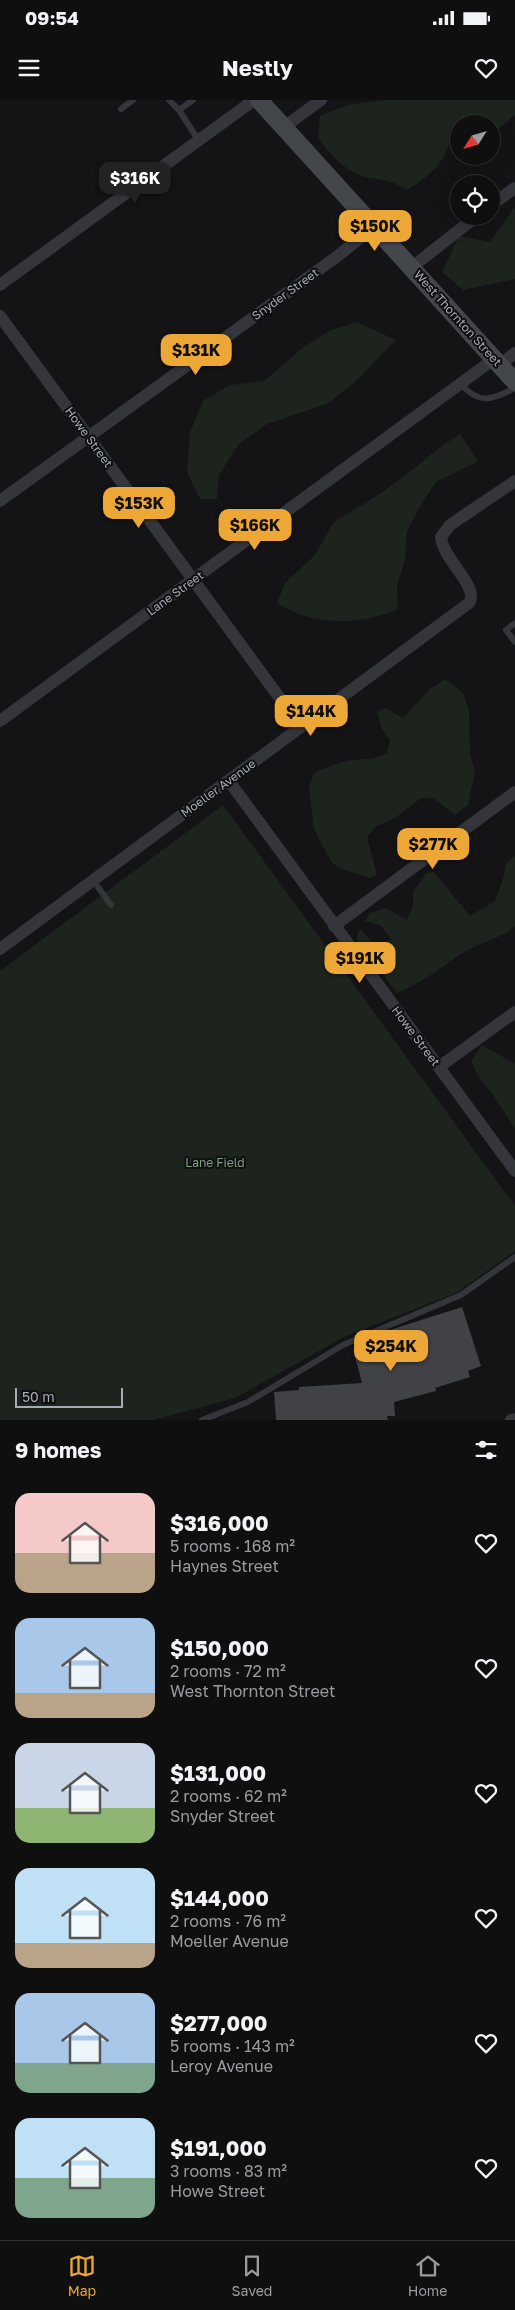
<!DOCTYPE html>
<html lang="en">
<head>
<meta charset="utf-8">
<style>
  body { margin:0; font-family:"Golos Text",sans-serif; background:#181819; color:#f1f3f6; height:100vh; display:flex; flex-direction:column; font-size:19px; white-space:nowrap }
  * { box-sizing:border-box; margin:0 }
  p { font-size:16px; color:#9b9c9f }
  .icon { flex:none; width:28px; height:28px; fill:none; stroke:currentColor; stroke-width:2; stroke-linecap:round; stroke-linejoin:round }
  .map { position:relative; height:1320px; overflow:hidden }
  .side { display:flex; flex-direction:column; background:#0f0f10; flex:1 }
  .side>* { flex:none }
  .needle { width:32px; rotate:233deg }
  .fabs { position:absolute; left:450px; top:15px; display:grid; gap:10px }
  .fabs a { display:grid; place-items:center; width:50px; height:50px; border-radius:50%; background:#0f0f10; box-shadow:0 5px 20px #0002,0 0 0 1px #2f2f30; font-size:25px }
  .scale { position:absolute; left:15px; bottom:12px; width:108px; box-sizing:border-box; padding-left:5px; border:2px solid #a6acb6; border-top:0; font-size:14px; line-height:18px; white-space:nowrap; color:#a6acb6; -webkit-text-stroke:4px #0f0f11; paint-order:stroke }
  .price { position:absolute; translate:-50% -42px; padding:0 11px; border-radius:10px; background:#eca736; color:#111; font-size:16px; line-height:32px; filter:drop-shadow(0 1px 2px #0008) }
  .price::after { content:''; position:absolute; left:50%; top:30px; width:15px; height:11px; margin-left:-8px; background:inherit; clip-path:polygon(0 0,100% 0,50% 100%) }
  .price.current { background:#222; color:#fff }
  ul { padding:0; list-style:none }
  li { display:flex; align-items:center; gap:15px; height:125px; padding:0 15px }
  li span { display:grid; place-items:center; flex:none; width:140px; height:100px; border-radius:15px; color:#555 }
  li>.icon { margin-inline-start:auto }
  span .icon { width:60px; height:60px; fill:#fffc; stroke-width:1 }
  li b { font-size:21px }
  h2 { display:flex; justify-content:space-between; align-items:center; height:60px; padding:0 15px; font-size:21px }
  .status { display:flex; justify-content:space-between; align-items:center; height:35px; padding:0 25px; background:#0f0f10; direction:ltr }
  .status svg { height:14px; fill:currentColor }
  header { display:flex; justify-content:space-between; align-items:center; height:65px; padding:0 15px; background:#0f0f10; font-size:22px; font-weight:700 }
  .tab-bar { display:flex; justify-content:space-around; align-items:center; height:70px; border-top:1px solid #2f2f30; background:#0f0f10; font-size:14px; color:#9b9c9f }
  .tab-bar a { display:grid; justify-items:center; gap:2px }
  .tab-bar .current { color:#eca736 }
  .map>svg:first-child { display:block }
  .green { fill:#1c241d }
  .building { fill:#404246 }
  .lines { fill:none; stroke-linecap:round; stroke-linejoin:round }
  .service { stroke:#35363b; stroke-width:6 }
  .minor { stroke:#35363b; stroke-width:12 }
  .secondary { stroke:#43464b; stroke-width:18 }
  .labels { text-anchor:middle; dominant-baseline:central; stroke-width:4; stroke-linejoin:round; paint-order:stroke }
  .street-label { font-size:12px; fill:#a6acb6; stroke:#0f0f11 }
  .park-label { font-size:12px; fill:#7ea07e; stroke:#0f0f11 }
</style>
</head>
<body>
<div class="status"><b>09:54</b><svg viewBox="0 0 49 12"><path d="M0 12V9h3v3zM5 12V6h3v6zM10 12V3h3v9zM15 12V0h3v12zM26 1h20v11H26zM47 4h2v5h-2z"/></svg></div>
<header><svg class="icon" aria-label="menu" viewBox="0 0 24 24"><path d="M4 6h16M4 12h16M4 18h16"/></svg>Nestly<svg class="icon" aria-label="heart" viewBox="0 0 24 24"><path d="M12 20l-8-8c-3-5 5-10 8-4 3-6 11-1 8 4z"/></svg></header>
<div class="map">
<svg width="515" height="1320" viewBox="0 0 515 1320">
  <rect width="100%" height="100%" fill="#141416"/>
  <g class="green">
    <path d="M 383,0 L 515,0 L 515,15 L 492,34 L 491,24 L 459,24 L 459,36 L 450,41 C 442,68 429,75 407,90 C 389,78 381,81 362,76 C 344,70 329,53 318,38 L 320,16 L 347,5 Z"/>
    <path d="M 515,106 L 515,179 L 463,190 L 442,172 L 459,136 L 490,142 Z"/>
    <path d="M 357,222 L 396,240 L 357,280 L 329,303 L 267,324 L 238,345 L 219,375 L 217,399 L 200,399 L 187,372 L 190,332 L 203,301 L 230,285 L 264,281 L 301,249 L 329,231 Z"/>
    <path d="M 460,334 L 478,361 L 436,382 L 418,410 L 407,431 L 405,460 L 397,485 L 398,509 C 360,526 312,526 277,503 L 285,483 L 314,456 L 334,422 L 378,395 L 403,377 L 439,348 Z"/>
    <path d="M 445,579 L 463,593 L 469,611 L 470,654 L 475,671 L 468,705 L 455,715 L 433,698 L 421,698 L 395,718 L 377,726 L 367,737 L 377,775 L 369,778 L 340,768 L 332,763 L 314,729 L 309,687 L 314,673 C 325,668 336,663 348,661 C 366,657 368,662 387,653 L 390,640 L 382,629 L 377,612 L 385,608 L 403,618 L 430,589 Z"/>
    <path d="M 223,705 L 515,1106 L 515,1151 L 456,1193 L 344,1237 L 235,1298 L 153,1320 L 0,1320 L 0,871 Z"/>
    <path d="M 515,755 L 515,826 C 503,838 479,842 463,853 C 441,867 421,884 397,893 L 356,838 L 360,829 L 374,844 L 392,840 L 380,825 L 365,821 L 370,813 L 386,808 L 407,820 L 413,805 L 413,793 L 426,773 L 434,772 L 470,816 L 495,801 L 503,779 L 506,764 Z"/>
    <path d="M 482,945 L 515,964 L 515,1029 L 496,999 L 478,976 L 471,961 Z"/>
  </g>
  <path class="building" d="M 462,1207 L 481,1266 L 468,1271 L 470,1277 L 435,1288 L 436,1291 L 394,1302 L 395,1316 L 387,1316 L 388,1320 L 276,1320 L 274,1292 L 299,1290 L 299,1287 L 362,1283 L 353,1249 L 376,1242 L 375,1237 L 390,1230 Z"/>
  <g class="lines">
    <g class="service">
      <path d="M 169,0 L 179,10 L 193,0"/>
      <path d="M 121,9 L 133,0"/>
      <path d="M 179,10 L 199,41"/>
      <path d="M 460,284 C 481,305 490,300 515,288"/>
      <path d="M 515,523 L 506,530 L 515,542"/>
      <path d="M 93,780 L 111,805"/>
      <path d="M 202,1320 L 248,1302 L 343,1245 L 461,1195 L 515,1157"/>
    </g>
    <g class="minor">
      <path d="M 284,27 L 321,0"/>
      <path d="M 491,105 L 515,88"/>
      <path d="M 412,167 L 477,116"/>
      <path d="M 0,185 L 254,0"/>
      <path d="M 0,216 L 301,627"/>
      <path d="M 500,265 L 515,253"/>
      <path d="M 0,401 L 335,158 L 374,127"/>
      <path d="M 0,621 L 494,259"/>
      <path d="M 229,681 L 515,1071"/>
      <path d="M 334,826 L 515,692"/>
      <path d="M 0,849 L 469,503 C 480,487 443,460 441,437 L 450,425 L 515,381"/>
      <path d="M 439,967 L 515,912"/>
      <path d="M 511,1320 L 515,1319"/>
    </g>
    <path class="secondary" d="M 259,0 L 515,282"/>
  </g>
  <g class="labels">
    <g class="street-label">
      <text transform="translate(285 194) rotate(-36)">Snyder Street</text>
      <text transform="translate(458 218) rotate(48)">West Thornton Street</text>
      <text transform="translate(89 337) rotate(54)">Howe Street</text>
      <text transform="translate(175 493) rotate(-36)">Lane Street</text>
      <text transform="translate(218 688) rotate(-36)">Moeller Avenue</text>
      <text transform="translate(416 936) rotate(53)">Howe Street</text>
    </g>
    <g class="park-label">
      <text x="215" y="1062">Lane Field</text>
    </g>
  </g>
</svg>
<div class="fabs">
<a><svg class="needle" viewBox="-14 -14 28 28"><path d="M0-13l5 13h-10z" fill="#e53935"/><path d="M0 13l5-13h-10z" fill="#9b9c9f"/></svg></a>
<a><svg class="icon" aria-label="locate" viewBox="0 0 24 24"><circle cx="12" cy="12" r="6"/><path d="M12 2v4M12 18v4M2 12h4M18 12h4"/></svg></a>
</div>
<div class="scale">50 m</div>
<b class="price current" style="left:135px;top:104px">$316K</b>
<b class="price" style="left:375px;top:152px">$150K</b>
<b class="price" style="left:196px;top:276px">$131K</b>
<b class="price" style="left:139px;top:429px">$153K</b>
<b class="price" style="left:255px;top:451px">$166K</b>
<b class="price" style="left:311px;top:637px">$144K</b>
<b class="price" style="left:433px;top:770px">$277K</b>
<b class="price" style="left:360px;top:884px">$191K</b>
<b class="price" style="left:391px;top:1272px">$254K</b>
</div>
<section class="side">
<h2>9 homes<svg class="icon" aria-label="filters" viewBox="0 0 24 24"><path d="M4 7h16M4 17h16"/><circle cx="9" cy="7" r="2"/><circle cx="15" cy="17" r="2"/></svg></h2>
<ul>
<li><span style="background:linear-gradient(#f6c9c9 60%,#b9a48a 0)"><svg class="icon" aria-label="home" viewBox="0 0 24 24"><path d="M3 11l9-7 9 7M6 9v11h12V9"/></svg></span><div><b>$316,000</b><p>5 rooms · 168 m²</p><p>Haynes Street</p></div><svg class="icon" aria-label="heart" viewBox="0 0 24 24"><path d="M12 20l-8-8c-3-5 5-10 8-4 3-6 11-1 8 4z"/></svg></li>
<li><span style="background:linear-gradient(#a9c7e8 75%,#b9a48a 0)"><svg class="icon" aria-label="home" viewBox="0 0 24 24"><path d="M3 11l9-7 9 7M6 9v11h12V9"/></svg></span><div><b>$150,000</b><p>2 rooms · 72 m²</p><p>West Thornton Street</p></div><svg class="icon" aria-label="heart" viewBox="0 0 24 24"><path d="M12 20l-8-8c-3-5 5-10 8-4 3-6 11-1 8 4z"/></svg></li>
<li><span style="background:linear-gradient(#c9d6e8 65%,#8fb573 0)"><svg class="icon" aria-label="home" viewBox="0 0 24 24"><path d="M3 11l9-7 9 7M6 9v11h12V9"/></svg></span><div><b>$131,000</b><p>2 rooms · 62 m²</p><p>Snyder Street</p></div><svg class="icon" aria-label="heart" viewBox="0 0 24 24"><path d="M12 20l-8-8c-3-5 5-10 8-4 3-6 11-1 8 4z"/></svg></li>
<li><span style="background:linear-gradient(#bfe0f5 75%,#b9a48a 0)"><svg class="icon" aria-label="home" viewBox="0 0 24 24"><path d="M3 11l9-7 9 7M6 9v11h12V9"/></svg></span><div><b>$144,000</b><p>2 rooms · 76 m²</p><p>Moeller Avenue</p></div><svg class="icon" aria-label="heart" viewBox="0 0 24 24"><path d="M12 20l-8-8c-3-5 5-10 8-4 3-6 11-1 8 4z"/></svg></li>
<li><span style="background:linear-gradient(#a9c7e8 70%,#7fa58c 0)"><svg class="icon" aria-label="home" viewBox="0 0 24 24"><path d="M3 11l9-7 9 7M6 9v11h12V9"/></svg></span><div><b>$277,000</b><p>5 rooms · 143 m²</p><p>Leroy Avenue</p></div><svg class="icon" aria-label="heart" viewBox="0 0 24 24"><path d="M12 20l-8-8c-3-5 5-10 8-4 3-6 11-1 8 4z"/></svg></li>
<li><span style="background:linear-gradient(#bfe0f5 60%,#7fa58c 0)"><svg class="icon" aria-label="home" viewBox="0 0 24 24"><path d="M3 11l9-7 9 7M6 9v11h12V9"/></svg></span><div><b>$191,000</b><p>3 rooms · 83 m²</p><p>Howe Street</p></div><svg class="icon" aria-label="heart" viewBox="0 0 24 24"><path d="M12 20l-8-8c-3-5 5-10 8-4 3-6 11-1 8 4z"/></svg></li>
</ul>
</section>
<nav class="tab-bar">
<a class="current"><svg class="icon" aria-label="map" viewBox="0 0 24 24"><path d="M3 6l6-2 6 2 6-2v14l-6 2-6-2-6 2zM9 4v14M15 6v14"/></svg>Map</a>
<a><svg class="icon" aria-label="saved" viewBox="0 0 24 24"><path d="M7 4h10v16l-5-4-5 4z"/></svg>Saved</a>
<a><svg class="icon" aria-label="home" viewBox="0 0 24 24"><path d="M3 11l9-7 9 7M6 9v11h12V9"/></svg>Home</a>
</nav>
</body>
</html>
